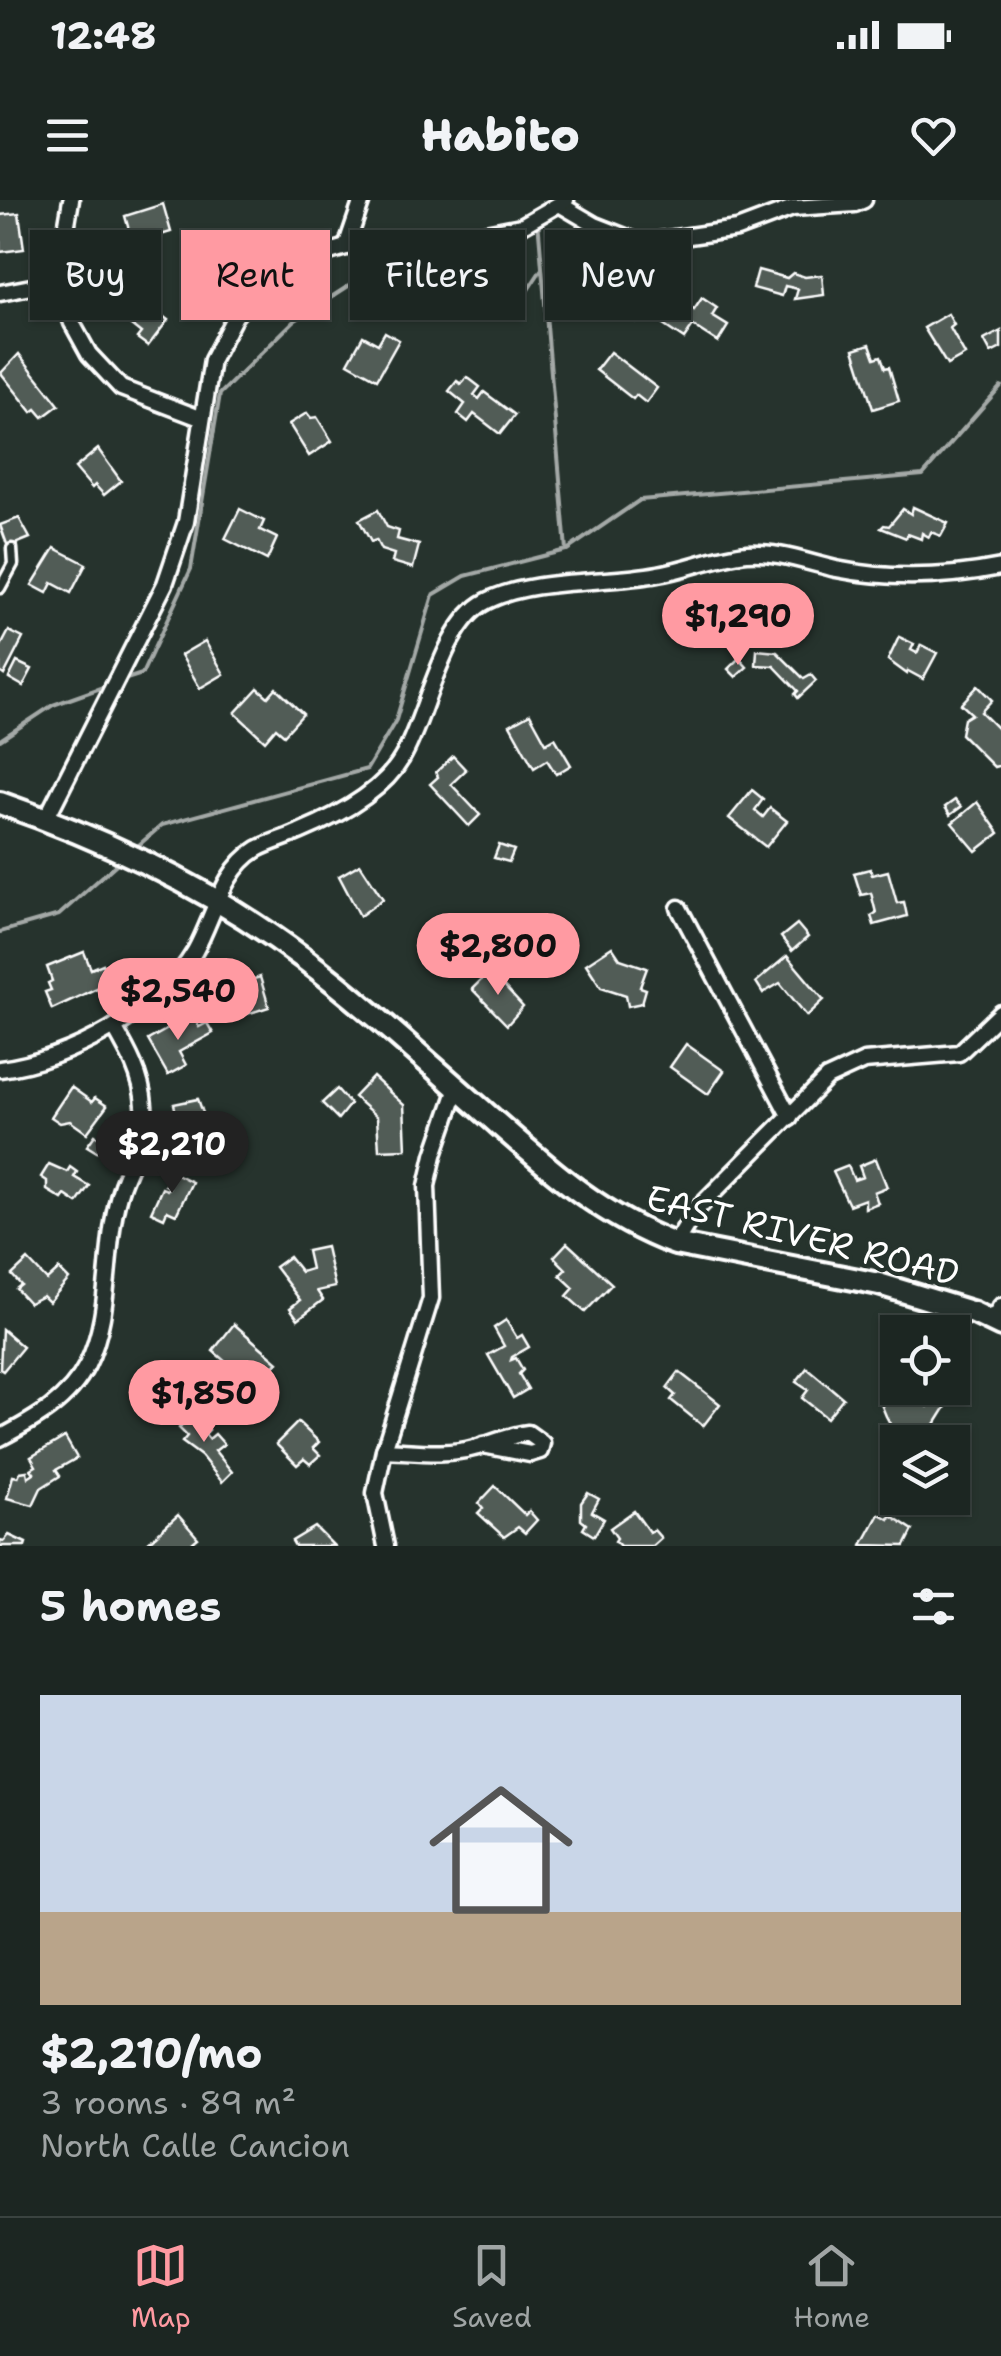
<!DOCTYPE html>
<html lang="en">
<head>
<meta charset="utf-8">
<style>
  body { margin:0; font-family:"Shantell Sans",sans-serif; background:#29322f; color:#f1f3f6; height:100vh; display:flex; flex-direction:column; font-size:38px; white-space:nowrap }
  * { box-sizing:border-box; margin:0 }
  p { font-size:32px; color:#a0a5a5 }
  .icon { flex:none; width:55px; height:55px; fill:none; stroke:currentColor; stroke-width:2; stroke-linecap:round; stroke-linejoin:round }
  .map { position:relative; height:1346px; overflow:hidden }
  .side { display:flex; flex-direction:column; background:#1c2622; flex:1 }
  .side>* { flex:none }
  .banner { position:absolute; left:30px; top:30px; width:942px; height:90px; display:flex; gap:20px }
  .buttons { position:absolute; left:880px; top:1115px; display:grid; gap:20px }
  .buttons a { display:grid; place-items:center; width:90px; height:90px; border-radius:0px; background:#1c2622; box-shadow:0 2px 8px #0004,0 0 0 2px #3a4340; font-size:50px }
  .price { position:absolute; translate:-50% -85px; padding:0 22px; border-radius:35px; background:#ff9aa2; color:#111; font-size:32px; line-height:65px; filter:drop-shadow(0 2px 5px #0008) }
  .price::after { content:''; position:absolute; left:50%; top:60px; width:30px; height:22px; margin-left:-15px; background:inherit; clip-path:polygon(0 0,100% 0,50% 100%) }
  .price.selected { background:#222; color:#fff }
  ul { padding:0; list-style:none }
  li { display:grid; align-content:center; gap:20px; height:530px; padding:0 40px }
  li span { display:grid; place-items:center; height:310px; border-radius:0px; color:#555 }
  li>.icon { margin-inline-start:auto }
  span .icon { width:180px; height:180px; fill:#fffc; stroke-width:1 }
  li b { font-size:42px }
  h2 { display:flex; justify-content:space-between; align-items:center; height:120px; padding:0 40px; font-size:42px }
  .pill { padding:0 35px; border-radius:0px; background:#1c2622; box-shadow:0 2px 8px #0004,0 0 0 2px #3a4340; font-size:35px; line-height:90px }
  .pill.selected { background:#ff9aa2; color:#111 }
  .status { display:flex; justify-content:space-between; align-items:center; height:70px; padding:0 50px; background:#1c2622; direction:ltr }
  .status svg { height:28px; fill:currentColor }
  header { display:flex; justify-content:space-between; align-items:center; height:130px; padding:0 40px; background:#1c2622; font-size:45px; font-weight:800 }
  .dock { display:flex; justify-content:space-around; align-items:center; height:140px; border-top:2px solid #3a4340; background:#1c2622; font-size:28px; color:#a0a5a5 }
  .dock a { display:grid; justify-items:center; gap:5px }
  .dock .selected { color:#ff9aa2 }
  .map>svg:first-child { display:block }
  .lines { fill:none; stroke-linecap:round; stroke-linejoin:round }
  .stream { stroke:#a4a9a7; stroke-width:4 }
  .building { fill:#515c57; stroke:#fff; stroke-width:2.5 }
  .lane-casing { stroke:#fff; stroke-width:15 }
  .street-casing { stroke:#fff; stroke-width:21 }
  .secondary-casing { stroke:#fff; stroke-width:28 }
  .lane { stroke:#26332d; stroke-width:8 }
  .street { stroke:#26332d; stroke-width:14 }
  .secondary { stroke:#26332d; stroke-width:20 }
  .labels { text-anchor:middle; dominant-baseline:central; stroke-width:8; stroke-linejoin:round; paint-order:stroke }
  .street-label { font-size:35px; fill:#fff; stroke:#26332d }
</style>
</head>
<body>
<div class="status"><b>12:48</b><svg viewBox="0 0 49 12"><path d="M0 12V9h3v3zM5 12V6h3v6zM10 12V3h3v9zM15 12V0h3v12zM26 1h20v11H26zM47 4h2v5h-2z"/></svg></div>
<header><svg class="icon" aria-label="menu" viewBox="0 0 24 24"><path d="M4 6h16M4 12h16M4 18h16"/></svg>Habito<svg class="icon" aria-label="heart" viewBox="0 0 24 24"><path d="M12 20l-8-8c-3-5 5-10 8-4 3-6 11-1 8 4z"/></svg></header>
<div class="map">
<svg width="1001" height="1346" viewBox="0 0 1001 1346">
  <rect width="100%" height="100%" fill="#26332d"/>
  <filter id="ink" filterUnits="userSpaceOnUse"><feTurbulence type="fractalNoise" baseFrequency=".01" numOctaves="2"/><feDisplacementMap in="SourceGraphic" scale="20" xChannelSelector="R" yChannelSelector="G"/><feConvolveMatrix kernelMatrix="1 2 1 2 8 2 1 2 1" color-interpolation-filters="sRGB"/></filter>
  <g filter="url(#ink)">
    <g class="lines">
      <g class="stream">
        <path d="M 567,350 L 640,300 L 923,275 L 1001,186"/>
        <path d="M 120,481 L 142,474 L 191,369 L 220,194 L 294,121 L 364,76 L 446,117 L 518,105 L 541,70"/>
        <path d="M 0,540 L 53,505 L 106,486"/>
        <path d="M 133,650 L 162,625 L 367,569 L 396,520 L 433,395 L 465,376 L 566,350 L 538,20"/>
        <path d="M 0,732 L 59,715 L 122,659"/>
      </g>
    </g>
    <g class="building">
      <path d="M 163,4 L 171,32 L 151,38 L 139,46 L 135,42 L 123,45 L 120,33 L 129,30 L 125,16 Z"/>
      <path d="M 19,13 L 24,49 L 0,52 L 0,15 Z"/>
      <path d="M 758,70 L 787,78 L 793,73 L 805,77 L 822,75 L 824,95 L 795,99 L 798,89 L 785,86 L 782,96 L 753,88 Z"/>
      <path d="M 621,85 L 638,92 L 636,95 L 647,101 L 636,122 L 610,107 Z"/>
      <path d="M 114,96 L 130,109 L 139,98 L 168,120 L 148,146 L 137,138 L 141,133 L 107,106 Z"/>
      <path d="M 672,97 L 694,110 L 702,98 L 717,108 L 712,116 L 728,126 L 718,142 L 693,126 L 684,139 L 657,121 Z"/>
      <path d="M 948,114 L 954,125 L 950,128 L 965,155 L 947,165 L 924,128 Z"/>
      <path d="M 1001,131 L 1001,148 L 991,153 L 984,140 Z"/>
      <path d="M 385,132 L 399,140 L 377,179 L 348,163 L 363,136 L 378,144 Z"/>
      <path d="M 870,144 L 875,158 L 881,156 L 885,168 L 889,167 L 899,201 L 873,209 L 854,149 Z"/>
      <path d="M 610,152 L 657,188 L 646,203 L 636,195 L 633,199 L 596,170 Z"/>
      <path d="M 19,154 L 59,205 L 43,217 L 36,209 L 32,212 L 1,173 Z"/>
      <path d="M 467,177 L 480,187 L 474,195 L 479,199 L 484,192 L 515,215 L 500,234 L 474,214 L 468,222 L 458,214 L 465,204 L 449,191 L 457,181 L 461,184 Z"/>
      <path d="M 307,213 L 311,218 L 317,217 L 332,241 L 309,256 L 289,224 Z"/>
      <path d="M 98,249 L 121,281 L 104,295 L 95,285 L 92,288 L 75,268 Z"/>
      <path d="M 913,307 L 948,323 L 941,336 L 931,332 L 929,337 L 922,333 L 921,339 L 908,334 L 906,338 L 881,328 L 884,325 L 889,326 L 903,309 L 911,314 Z"/>
      <path d="M 240,309 L 264,321 L 260,330 L 277,338 L 267,360 L 225,339 Z"/>
      <path d="M 378,310 L 387,327 L 399,331 L 397,339 L 419,345 L 413,368 L 392,362 L 394,354 L 381,350 L 376,340 L 371,342 L 359,320 Z"/>
      <path d="M 19,318 L 30,338 L 8,347 L 0,325 Z"/>
      <path d="M 55,348 L 86,364 L 71,393 L 52,383 L 47,393 L 32,385 Z"/>
      <path d="M 9,431 L 23,438 L 4,475 L 0,472 L 0,448 Z"/>
      <path d="M 899,437 L 914,444 L 911,450 L 917,453 L 921,445 L 937,453 L 923,479 L 908,471 L 907,474 L 888,460 Z"/>
      <path d="M 205,441 L 224,474 L 200,488 L 181,455 Z"/>
      <path d="M 757,450 L 777,452 L 804,479 L 811,475 L 816,481 L 798,498 L 795,494 L 798,491 L 774,466 L 756,465 Z"/>
      <path d="M 739,458 L 747,467 L 736,477 L 728,469 Z"/>
      <path d="M 17,462 L 32,469 L 23,486 L 9,478 Z"/>
      <path d="M 978,486 L 992,500 L 981,512 L 1001,532 L 1001,565 L 994,567 L 961,534 L 964,519 L 972,514 L 961,504 Z"/>
      <path d="M 258,488 L 268,497 L 276,488 L 303,514 L 284,535 L 276,528 L 265,541 L 235,513 Z"/>
      <path d="M 530,514 L 546,543 L 555,538 L 571,565 L 556,574 L 547,560 L 534,568 L 510,525 Z"/>
      <path d="M 453,556 L 466,570 L 451,584 L 480,615 L 469,626 L 430,584 L 438,577 L 436,572 Z"/>
      <path d="M 752,590 L 763,599 L 755,610 L 763,617 L 770,608 L 787,621 L 766,647 L 729,618 Z"/>
      <path d="M 955,600 L 961,607 L 950,615 L 945,607 Z"/>
      <path d="M 977,602 L 999,633 L 976,651 L 952,623 Z"/>
      <path d="M 499,645 L 514,650 L 509,662 L 494,658 Z"/>
      <path d="M 360,664 L 383,699 L 360,716 L 339,676 Z"/>
      <path d="M 870,669 L 872,675 L 888,671 L 897,703 L 904,702 L 907,716 L 874,725 L 871,716 L 876,713 L 871,693 L 861,695 L 854,673 Z"/>
      <path d="M 797,724 L 808,737 L 792,751 L 781,737 Z"/>
      <path d="M 612,747 L 620,759 L 647,768 L 640,787 L 646,789 L 642,803 L 628,806 L 626,795 L 601,787 L 586,764 Z"/>
      <path d="M 84,752 L 91,769 L 103,764 L 110,782 L 52,809 L 45,792 L 51,790 L 48,783 L 52,781 L 47,767 Z"/>
      <path d="M 787,756 L 824,800 L 807,816 L 780,783 L 763,793 L 756,782 Z"/>
      <path d="M 490,771 L 523,807 L 507,825 L 472,789 Z"/>
      <path d="M 260,777 L 269,807 L 228,820 L 221,798 L 250,789 L 248,781 Z"/>
      <path d="M 193,815 L 199,827 L 207,823 L 213,833 L 179,852 L 186,865 L 168,875 L 148,840 Z"/>
      <path d="M 686,844 L 724,871 L 708,894 L 670,867 Z"/>
      <path d="M 373,877 L 404,905 L 406,949 L 379,950 L 377,917 L 354,897 Z"/>
      <path d="M 71,887 L 92,902 L 95,898 L 107,906 L 87,933 L 70,921 L 60,923 L 51,917 Z"/>
      <path d="M 337,889 L 350,904 L 338,919 L 322,903 Z"/>
      <path d="M 198,899 L 208,927 L 201,928 L 205,947 L 191,950 L 193,960 L 179,969 L 174,946 L 183,944 L 174,904 Z"/>
      <path d="M 95,935 L 104,942 L 97,952 L 87,946 Z"/>
      <path d="M 876,959 L 887,987 L 874,992 L 878,1003 L 865,1008 L 865,999 L 849,1005 L 833,972 L 848,966 L 854,980 L 863,977 L 859,966 Z"/>
      <path d="M 49,964 L 67,972 L 70,967 L 77,972 L 74,977 L 89,986 L 77,1003 L 65,995 L 62,999 L 47,990 L 47,981 L 41,977 Z"/>
      <path d="M 172,972 L 192,982 L 176,1015 L 167,1011 L 164,1018 L 151,1012 L 162,988 L 167,990 L 169,987 L 165,985 Z"/>
      <path d="M 567,1043 L 612,1084 L 585,1112 L 567,1096 L 574,1088 L 560,1075 L 566,1069 L 554,1057 Z"/>
      <path d="M 326,1047 L 335,1087 L 317,1091 L 323,1100 L 298,1119 L 290,1108 L 300,1100 L 275,1067 L 289,1057 L 301,1072 L 311,1069 L 307,1051 Z"/>
      <path d="M 28,1060 L 47,1080 L 59,1069 L 69,1079 L 49,1102 L 43,1096 L 29,1103 L 16,1089 L 21,1085 L 12,1075 Z"/>
      <path d="M 506,1120 L 517,1138 L 522,1135 L 529,1147 L 512,1157 L 511,1160 L 516,1158 L 523,1170 L 519,1174 L 528,1189 L 513,1198 L 488,1155 L 504,1146 L 494,1128 Z"/>
      <path d="M 234,1124 L 278,1162 L 260,1183 L 245,1171 L 241,1175 L 213,1151 Z"/>
      <path d="M 2,1129 L 23,1147 L 3,1171 L 0,1169 Z"/>
      <path d="M 807,1168 L 843,1198 L 827,1218 L 802,1198 L 808,1190 L 796,1182 Z"/>
      <path d="M 679,1172 L 720,1204 L 703,1226 L 671,1200 L 675,1195 L 667,1188 Z"/>
      <path d="M 899,1188 L 909,1188 L 918,1205 L 925,1201 L 928,1206 L 934,1196 L 947,1205 L 924,1242 L 914,1242 L 893,1229 L 886,1216 L 879,1199 Z"/>
      <path d="M 183,1211 L 209,1230 L 205,1234 L 209,1239 L 215,1234 L 224,1244 L 215,1251 L 232,1272 L 222,1282 L 201,1256 L 182,1242 L 187,1236 L 179,1228 L 183,1224 L 177,1219 Z"/>
      <path d="M 298,1222 L 319,1242 L 313,1248 L 320,1255 L 310,1264 L 304,1259 L 297,1265 L 276,1244 Z"/>
      <path d="M 65,1237 L 77,1258 L 56,1270 L 60,1276 L 41,1288 L 33,1305 L 7,1298 L 13,1276 L 18,1277 L 20,1272 L 27,1271 L 28,1277 L 34,1273 L 31,1269 L 36,1266 L 31,1257 Z"/>
      <path d="M 495,1286 L 525,1315 L 529,1311 L 537,1320 L 525,1333 L 518,1327 L 504,1337 L 478,1313 L 483,1308 L 479,1303 Z"/>
      <path d="M 588,1293 L 599,1299 L 592,1312 L 604,1319 L 594,1336 L 583,1329 L 586,1324 L 581,1320 L 581,1303 Z"/>
      <path d="M 634,1311 L 649,1332 L 654,1330 L 661,1338 L 652,1346 L 620,1346 L 615,1341 L 617,1338 L 610,1328 Z"/>
      <path d="M 879,1314 L 889,1319 L 890,1315 L 913,1330 L 905,1346 L 862,1345 Z"/>
      <path d="M 178,1315 L 198,1338 L 193,1342 L 197,1346 L 148,1346 L 146,1344 Z"/>
      <path d="M 315,1327 L 334,1346 L 295,1346 L 292,1341 Z"/>
      <path d="M 9,1335 L 26,1343 L 25,1346 L 0,1346 L 0,1340 L 4,1341 Z"/>
    </g>
    <g class="lines">
      <defs>
        <path id="lane" d="M 0,388 L 13,364 L 12,349"/>
        <g id="street">
          <path d="M 71,0 L 57,82 L 72,123 L 89,154 L 121,188 L 200,218"/>
          <path d="M 561,5 L 595,25 L 641,43 L 737,29 L 793,8 L 855,4 L 864,0"/>
          <path d="M 346,47 L 362,0"/>
          <path d="M 0,93 L 57,82"/>
          <path d="M 46,619 L 165,384 L 186,322 L 212,160 L 235,116 L 262,83 L 306,59 L 346,47 L 480,34 L 521,26 L 566,0"/>
          <path d="M 679,708 L 790,917"/>
          <path d="M 0,869 C 68,861 160,811 195,751 C 214,717 222,670 257,649 C 270,642 286,638 299,632 C 335,617 382,593 402,558 C 427,517 441,424 487,401 C 532,378 607,384 658,374 C 688,369 717,356 747,353 C 777,351 806,362 836,369 C 891,380 946,378 1001,367"/>
          <path d="M 675,1044 L 695,1011 L 827,878 L 864,861 L 959,853 L 1001,813"/>
          <path d="M 991,1121 L 1001,1106"/>
          <path d="M 0,1238 C 34,1220 69,1201 87,1165 C 114,1111 102,1043 122,985 C 132,958 147,934 144,905 C 142,876 128,851 114,827"/>
          <path d="M 384,1250 C 414,1251 445,1256 474,1248 C 493,1244 508,1235 528,1233 L 542,1243 L 540,1251 L 530,1254 L 483,1245"/>
          <path d="M 386,1346 L 375,1293 L 384,1250 L 431,1098 L 427,986 L 434,955 L 457,888"/>
        </g>
        <path id="secondary" d="M 0,603 C 107,640 213,690 303,758 C 368,807 428,863 489,916 C 548,968 600,1016 675,1044 L 879,1084 L 974,1113 L 1001,1126"/>
      </defs>
      <use href="#lane" class="lane-casing"/>
      <use href="#street" class="street-casing"/>
      <use href="#secondary" class="secondary-casing"/>
      <use href="#lane" class="lane"/>
      <use href="#street" class="street"/>
      <use href="#secondary" class="secondary"/>
    </g>
  </g>
  <g class="labels">
    <g class="street-label">
      <text transform="translate(803 1035) rotate(14)">EAST RIVER ROAD</text>
    </g>
  </g>
</svg>
<div class="buttons">
<a><svg class="icon" aria-label="locate" viewBox="0 0 24 24"><circle cx="12" cy="12" r="6"/><path d="M12 2v4M12 18v4M2 12h4M18 12h4"/></svg></a>
<a><svg class="icon" aria-label="layers" viewBox="0 0 24 24"><path d="M12 4l9 5-9 5-9-5zM3 14l9 5 9-5"/></svg></a>
</div>
<b class="price" style="left:738px;top:468px">$1,290</b>
<b class="price" style="left:498px;top:798px">$2,800</b>
<b class="price" style="left:178px;top:843px">$2,540</b>
<b class="price selected" style="left:172px;top:996px">$2,210</b>
<b class="price" style="left:204px;top:1245px">$1,850</b>
<div class="banner">
<a class="pill">Buy</a>
<a class="pill selected">Rent</a>
<a class="pill">Filters</a>
<a class="pill">New</a>
</div>
</div>
<section class="side">
<h2>5 homes<svg class="icon" aria-label="filters" viewBox="0 0 24 24"><path d="M4 7h16M4 17h16"/><circle cx="9" cy="7" r="2"/><circle cx="15" cy="17" r="2"/></svg></h2>
<ul>
<li><span style="background:linear-gradient(#c9d6e8 70%,#b9a48a 0)"><svg class="icon" aria-label="home" viewBox="0 0 24 24"><path d="M3 11l9-7 9 7M6 9v11h12V9"/></svg></span><div><b>$2,210/mo</b><p>3 rooms · 89 m²</p><p>North Calle Cancion</p></div></li>
</ul>
</section>
<nav class="dock">
<a class="selected"><svg class="icon" aria-label="map" viewBox="0 0 24 24"><path d="M3 6l6-2 6 2 6-2v14l-6 2-6-2-6 2zM9 4v14M15 6v14"/></svg>Map</a>
<a><svg class="icon" aria-label="saved" viewBox="0 0 24 24"><path d="M7 4h10v16l-5-4-5 4z"/></svg>Saved</a>
<a><svg class="icon" aria-label="home" viewBox="0 0 24 24"><path d="M3 11l9-7 9 7M6 9v11h12V9"/></svg>Home</a>
</nav>
</body>
</html>
